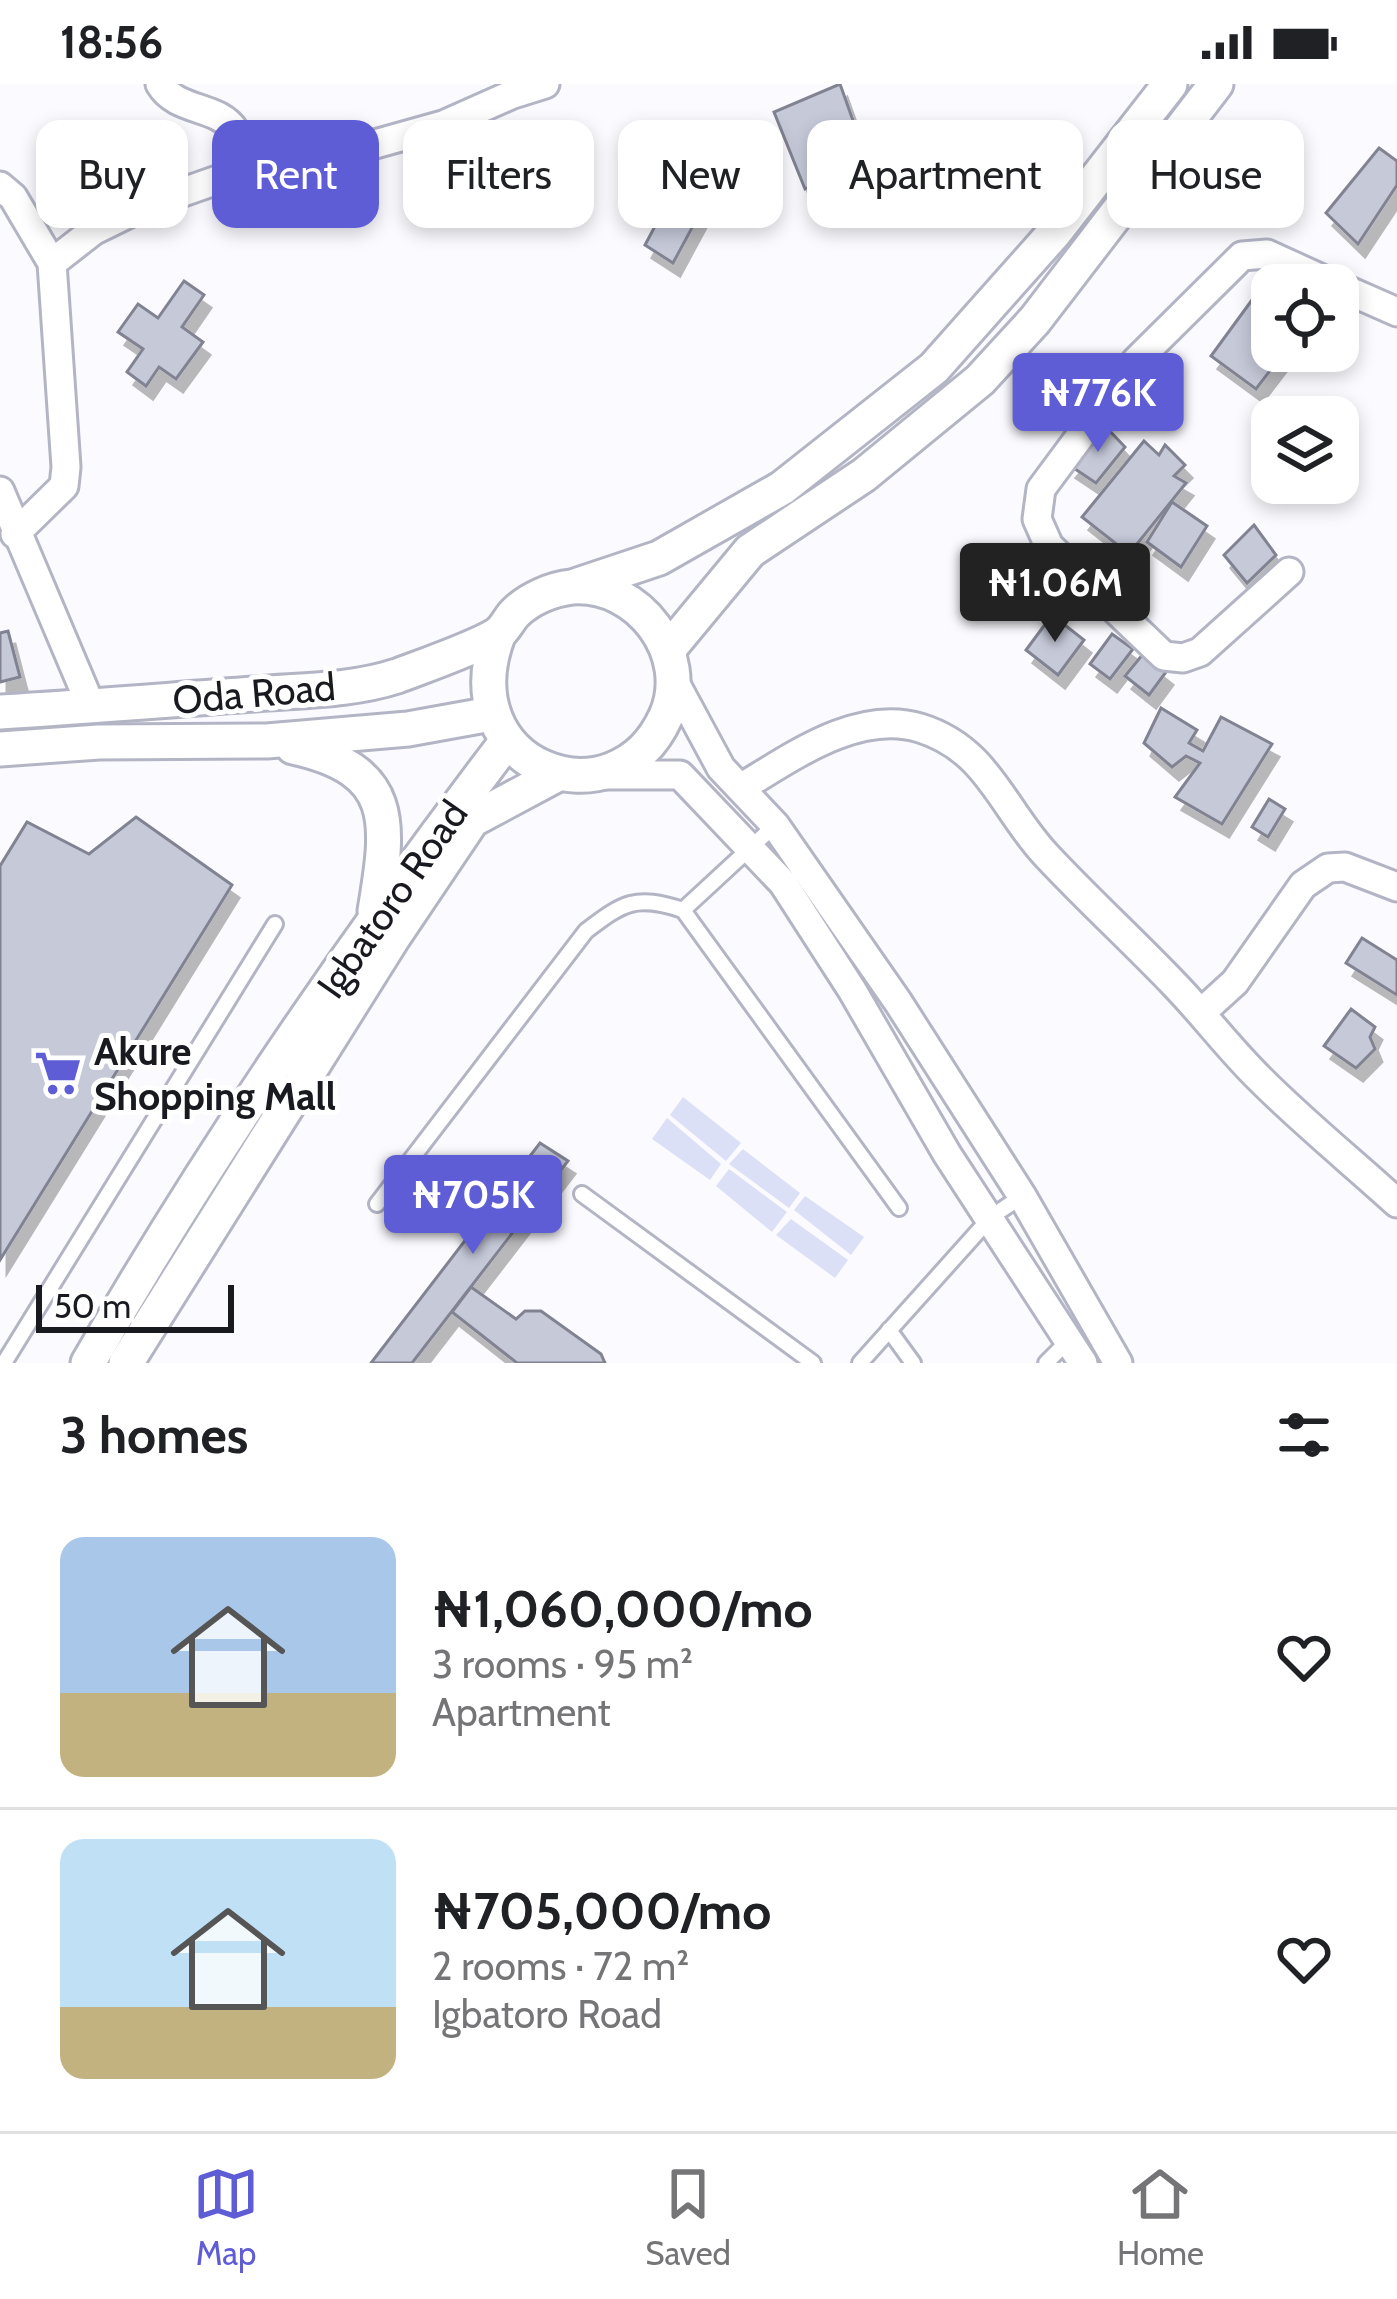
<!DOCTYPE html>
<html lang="en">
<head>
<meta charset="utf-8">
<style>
  body { margin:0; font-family:Cabin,sans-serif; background:#f6f6f6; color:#202124; height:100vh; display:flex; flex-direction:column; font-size:45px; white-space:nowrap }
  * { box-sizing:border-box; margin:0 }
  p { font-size:39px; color:#757577 }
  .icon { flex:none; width:66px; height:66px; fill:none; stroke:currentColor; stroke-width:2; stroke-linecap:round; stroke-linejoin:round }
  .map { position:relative; height:1279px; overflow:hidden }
  .panel { display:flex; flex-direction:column; background:#fff; flex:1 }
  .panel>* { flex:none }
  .guide { position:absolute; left:36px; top:36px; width:1326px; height:108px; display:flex; gap:24px }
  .tools { position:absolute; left:1251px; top:180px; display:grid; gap:24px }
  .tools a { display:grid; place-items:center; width:108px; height:108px; border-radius:24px; background:#fff; box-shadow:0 6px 18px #0003; font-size:60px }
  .scale { position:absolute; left:36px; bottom:30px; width:198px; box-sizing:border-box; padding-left:12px; border:6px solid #191a20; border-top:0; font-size:33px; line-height:42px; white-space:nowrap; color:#191a20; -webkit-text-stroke:9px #fff; paint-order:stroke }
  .price { position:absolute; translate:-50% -102px; padding:0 27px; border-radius:12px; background:#5e5dd5; color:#fff; font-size:39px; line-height:78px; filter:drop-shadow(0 3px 6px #0008) }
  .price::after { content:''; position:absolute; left:50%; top:72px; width:36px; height:27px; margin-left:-18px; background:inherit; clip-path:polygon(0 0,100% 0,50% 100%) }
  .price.on { background:#222; color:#fff }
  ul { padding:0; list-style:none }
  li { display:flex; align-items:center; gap:36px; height:300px; padding:0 60px }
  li+li { border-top:3px solid #e0e0e0 }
  li span { display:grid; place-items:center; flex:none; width:336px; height:240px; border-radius:24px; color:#555 }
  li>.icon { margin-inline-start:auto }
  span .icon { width:144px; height:144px; fill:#fffc; stroke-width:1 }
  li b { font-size:51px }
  h2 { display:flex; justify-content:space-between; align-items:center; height:144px; padding:0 60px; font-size:51px }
  .chip { padding:0 42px; border-radius:24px; background:#fff; box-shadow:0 6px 18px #0003; font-size:42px; line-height:108px }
  .chip.on { background:#5e5dd5; color:#fff }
  .status { display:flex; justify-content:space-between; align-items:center; height:84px; padding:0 60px; background:#fff; direction:ltr }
  .status svg { height:33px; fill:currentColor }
  .menu { display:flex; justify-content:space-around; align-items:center; height:168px; border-top:3px solid #e0e0e0; background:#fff; font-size:33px; color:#757577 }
  .menu a { display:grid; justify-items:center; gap:6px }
  .menu .on { color:#5e5dd5 }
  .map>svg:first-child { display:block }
  .green { fill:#dce0f6 }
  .building { fill:#c6c9d8; stroke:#818392; stroke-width:3; filter:url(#shadow) }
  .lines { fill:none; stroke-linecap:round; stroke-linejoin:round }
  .service-casing { stroke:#b3b5c5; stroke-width:20 }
  .minor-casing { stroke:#b3b5c5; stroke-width:33 }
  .tertiary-casing { stroke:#b3b5c5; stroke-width:39 }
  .service { stroke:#fff; stroke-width:14 }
  .minor { stroke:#fff; stroke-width:27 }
  .tertiary { stroke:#fff; stroke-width:33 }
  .labels { text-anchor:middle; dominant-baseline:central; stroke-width:10; stroke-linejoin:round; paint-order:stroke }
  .street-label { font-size:39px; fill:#191a20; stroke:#fff }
  .poi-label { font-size:39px; font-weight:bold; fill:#191a20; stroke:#fff; text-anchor:start }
</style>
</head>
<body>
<div class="status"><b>18:56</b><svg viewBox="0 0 49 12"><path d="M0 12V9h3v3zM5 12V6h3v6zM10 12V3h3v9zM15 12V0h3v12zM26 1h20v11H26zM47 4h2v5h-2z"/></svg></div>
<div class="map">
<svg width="1397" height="1279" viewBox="0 0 1397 1279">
  <defs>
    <filter id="shadow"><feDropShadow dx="7" dy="13" stdDeviation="0" flood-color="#0004"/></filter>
  </defs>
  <rect width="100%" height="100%" fill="#fbfbff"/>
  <g class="green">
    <path d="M 683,1013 L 741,1059 L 726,1077 L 670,1031 Z"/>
    <path d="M 667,1034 L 721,1080 L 710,1096 L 652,1055 Z"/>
    <path d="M 743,1065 L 800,1109 L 789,1124 L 729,1080 Z"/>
    <path d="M 729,1085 L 787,1128 L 772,1148 L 716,1102 Z"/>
    <path d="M 805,1112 L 864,1153 L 851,1171 L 794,1126 Z"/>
    <path d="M 791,1135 L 848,1176 L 835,1194 L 776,1151 Z"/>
  </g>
  <g class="building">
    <path d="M 840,0 L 866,73 L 805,105 L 774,28 Z"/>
    <path d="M 1379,64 L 1397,77 L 1397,101 L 1358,160 L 1326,129 Z"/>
    <path d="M 695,67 L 727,79 L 673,179 L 645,161 Z"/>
    <path d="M 184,197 L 204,211 L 182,243 L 203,258 L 176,295 L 159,283 L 146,302 L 127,288 L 143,265 L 118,248 L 138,220 L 158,234 Z"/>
    <path d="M 1260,205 L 1272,215 L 1272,267 L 1285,267 L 1256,305 L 1211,272 Z"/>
    <path d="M 1104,341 L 1125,363 L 1096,399 L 1069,381 Z"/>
    <path d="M 1144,357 L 1159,371 L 1165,361 L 1185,381 L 1174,392 L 1186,399 L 1129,470 L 1082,433 Z"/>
    <path d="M 1172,418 L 1207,442 L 1181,483 L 1147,458 Z"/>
    <path d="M 1254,441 L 1276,471 L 1247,499 L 1224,471 Z"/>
    <path d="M 1052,531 L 1084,556 L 1058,591 L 1026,566 Z"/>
    <path d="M 8,547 L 20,593 L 0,598 L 0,549 Z"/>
    <path d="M 1112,550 L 1133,565 L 1110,595 L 1090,580 Z"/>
    <path d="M 1143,570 L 1166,588 L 1149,611 L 1125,592 Z"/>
    <path d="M 1161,624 L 1197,646 L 1189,659 L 1203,667 L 1221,633 L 1272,660 L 1222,740 L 1175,713 L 1200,679 L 1186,672 L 1172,683 L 1144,659 Z"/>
    <path d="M 1269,715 L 1285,725 L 1268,753 L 1252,743 Z"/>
    <path d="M 136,733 L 232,801 L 0,1176 L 0,782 L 27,738 L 89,770 Z"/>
    <path d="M 1362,854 L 1397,876 L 1397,911 L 1346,879 Z"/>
    <path d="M 1351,925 L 1375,943 L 1370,953 L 1375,965 L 1356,984 L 1324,962 Z"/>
    <path d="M 540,1059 L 568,1077 L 412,1279 L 371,1279 Z"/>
    <path d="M 471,1203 L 516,1235 L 525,1227 L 541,1227 L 601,1270 L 605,1279 L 517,1279 L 452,1228 Z"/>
  </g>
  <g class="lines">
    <defs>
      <g id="service">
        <path d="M 683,826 L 775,741"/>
        <path d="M 582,1110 L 813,1279"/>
        <path d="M 377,1120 L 586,847 C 623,819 635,810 683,826 L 899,1124"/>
        <path d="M 889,1246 L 913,1279"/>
        <path d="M 4,1279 L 275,840"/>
        <path d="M 860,1279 L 991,1133 L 1022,1112"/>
        <path d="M 1046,1279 L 1068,1257"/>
      </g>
      <g id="minor">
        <path d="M 160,0 C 177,29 218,20 235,47 C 241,57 241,75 243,87"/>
        <path d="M 0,102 L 13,113 L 52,179 L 66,383 L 64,402 L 15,450"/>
        <path d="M 52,179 L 93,147 L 146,121 L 243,87 L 343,69 L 443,41 L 513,10 L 545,0"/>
        <path d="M 1338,202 L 1397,228"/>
        <path d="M 0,407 L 91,622"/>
        <path d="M 1289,488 L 1200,568 L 1183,574 L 1164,572 L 1049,462 L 1037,435 L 1041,405 L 1136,277 L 1242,172 L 1267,170 L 1335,201"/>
        <path d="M 673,595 L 721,684 L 775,741 L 898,918 L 1022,1112 L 1118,1279"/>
        <path d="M 597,691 L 680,691 L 783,799 L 852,906 L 947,1070 L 1083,1279"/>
        <path d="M 742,703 C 792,673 858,625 920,644 C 988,665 1002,724 1046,771 C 1088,816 1133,857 1175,901 C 1205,932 1230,966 1261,996 C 1304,1039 1352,1078 1397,1119"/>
        <path d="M 1201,929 L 1235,898 L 1303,801 L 1328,784 L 1345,783 L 1397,803"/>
      </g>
      <g id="tertiary">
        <path d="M 578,501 L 659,474 L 782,404 L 934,284 L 1054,149 L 1170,0"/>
        <path d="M 668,566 L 750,467 L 864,391 L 980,296 L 1035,236 L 1216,0"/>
        <path d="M 0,628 C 85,623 169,616 254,610 C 301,606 351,607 397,592 C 421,583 478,563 498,550 C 505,545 509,535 515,529 C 529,515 552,505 572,503 C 639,498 693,571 666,632 C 615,746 446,683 499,549"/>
        <path d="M 293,663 C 397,686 390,737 375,827"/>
        <path d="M 0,665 L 99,658 L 267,657 L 408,645 L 491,630"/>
        <path d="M 88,1279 C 213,1063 355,856 507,657"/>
        <path d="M 126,1279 L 394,852 L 472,736 L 558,690"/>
      </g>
    </defs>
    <use href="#service" class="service-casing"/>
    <use href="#minor" class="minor-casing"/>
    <use href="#tertiary" class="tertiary-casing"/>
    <use href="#service" class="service"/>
    <use href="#minor" class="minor"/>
    <use href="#tertiary" class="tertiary"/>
  </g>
  <defs>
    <symbol id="supermarket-bare" viewBox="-9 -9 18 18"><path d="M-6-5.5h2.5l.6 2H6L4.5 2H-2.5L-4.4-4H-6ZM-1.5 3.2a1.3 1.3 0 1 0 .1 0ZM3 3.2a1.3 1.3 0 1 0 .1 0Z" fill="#5e5dd5" stroke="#fff" stroke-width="2.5" paint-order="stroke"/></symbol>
  </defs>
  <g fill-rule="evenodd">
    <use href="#supermarket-bare" x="25" y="956" width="66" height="66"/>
  </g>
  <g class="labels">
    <g class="street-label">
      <text transform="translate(254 609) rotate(-5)">Oda Road</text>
      <text transform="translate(392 815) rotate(-55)">Igbatoro Road</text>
    </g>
    <g class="poi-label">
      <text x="94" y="967">Akure<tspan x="94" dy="45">Shopping Mall</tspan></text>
    </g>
  </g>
</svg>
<div class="tools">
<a><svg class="icon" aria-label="locate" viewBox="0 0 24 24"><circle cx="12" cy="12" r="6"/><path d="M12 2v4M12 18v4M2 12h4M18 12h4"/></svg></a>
<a><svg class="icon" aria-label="layers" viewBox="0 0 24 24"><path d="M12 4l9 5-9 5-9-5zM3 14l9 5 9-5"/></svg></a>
</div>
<div class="scale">50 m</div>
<b class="price" style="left:1098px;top:371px">₦776K</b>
<b class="price on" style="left:1055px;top:561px">₦1.06M</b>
<b class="price" style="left:473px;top:1173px">₦705K</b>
<div class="guide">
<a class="chip">Buy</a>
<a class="chip on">Rent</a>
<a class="chip">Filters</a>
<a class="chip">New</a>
<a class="chip">Apartment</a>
<a class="chip">House</a>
</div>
</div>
<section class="panel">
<h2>3 homes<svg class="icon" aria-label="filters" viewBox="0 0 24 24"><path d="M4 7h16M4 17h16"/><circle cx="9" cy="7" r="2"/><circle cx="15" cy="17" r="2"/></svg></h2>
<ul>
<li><span style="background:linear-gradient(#a9c7e8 65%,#c2b280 0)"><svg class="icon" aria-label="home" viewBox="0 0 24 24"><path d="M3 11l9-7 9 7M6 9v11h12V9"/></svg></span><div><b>₦1,060,000/mo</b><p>3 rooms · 95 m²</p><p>Apartment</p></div><svg class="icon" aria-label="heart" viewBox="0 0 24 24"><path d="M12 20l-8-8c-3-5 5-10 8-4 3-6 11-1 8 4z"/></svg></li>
<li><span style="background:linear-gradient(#bfe0f5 70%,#c2b280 0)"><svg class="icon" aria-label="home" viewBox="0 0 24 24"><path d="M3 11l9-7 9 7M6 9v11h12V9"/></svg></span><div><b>₦705,000/mo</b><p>2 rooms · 72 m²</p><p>Igbatoro Road</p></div><svg class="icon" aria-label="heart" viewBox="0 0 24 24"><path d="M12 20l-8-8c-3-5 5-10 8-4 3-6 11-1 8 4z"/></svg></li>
</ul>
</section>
<nav class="menu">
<a class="on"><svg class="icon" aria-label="map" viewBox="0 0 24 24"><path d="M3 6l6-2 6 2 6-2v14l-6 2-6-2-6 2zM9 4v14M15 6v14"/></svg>Map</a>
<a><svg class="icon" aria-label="saved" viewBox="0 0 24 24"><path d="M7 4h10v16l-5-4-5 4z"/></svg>Saved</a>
<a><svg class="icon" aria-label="home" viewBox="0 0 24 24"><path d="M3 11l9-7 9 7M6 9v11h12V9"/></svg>Home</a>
</nav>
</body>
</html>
